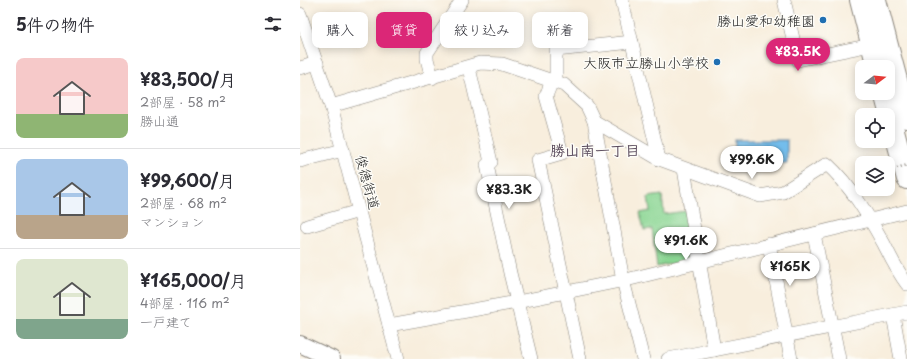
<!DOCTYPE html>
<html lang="ja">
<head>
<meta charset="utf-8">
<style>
  body { margin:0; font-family:"Playpen Sans","Klee One",sans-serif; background:#f7f7f7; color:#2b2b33; height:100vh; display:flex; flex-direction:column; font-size:15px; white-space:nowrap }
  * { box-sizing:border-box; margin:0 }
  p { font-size:13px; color:#7c7c81 }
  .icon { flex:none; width:22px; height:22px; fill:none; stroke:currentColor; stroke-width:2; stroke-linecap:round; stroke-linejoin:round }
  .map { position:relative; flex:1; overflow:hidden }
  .side { display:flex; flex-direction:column; background:#fff; width:300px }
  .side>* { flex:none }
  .hud { position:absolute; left:12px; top:12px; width:380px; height:36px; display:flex; gap:8px }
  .needle { width:26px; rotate:74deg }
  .controls { position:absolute; left:555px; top:60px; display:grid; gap:8px }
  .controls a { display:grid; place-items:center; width:40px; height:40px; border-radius:8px; background:#fff; box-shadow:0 2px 10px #0003; font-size:20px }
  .price { position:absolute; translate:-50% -34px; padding:0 9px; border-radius:14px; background:#fff; color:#222; font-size:13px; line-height:26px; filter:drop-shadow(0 1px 2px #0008) }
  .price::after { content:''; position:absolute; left:50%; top:24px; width:12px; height:9px; margin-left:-6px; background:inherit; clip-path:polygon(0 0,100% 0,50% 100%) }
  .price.active { background:#db2777; color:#fff }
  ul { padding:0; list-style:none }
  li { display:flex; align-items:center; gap:12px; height:100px; padding:0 16px }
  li+li { border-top:1px solid #e1e1e2 }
  li span { display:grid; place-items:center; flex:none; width:112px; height:80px; border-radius:8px; color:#555 }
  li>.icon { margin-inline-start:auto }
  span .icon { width:48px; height:48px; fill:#fffc; stroke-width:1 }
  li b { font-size:17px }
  h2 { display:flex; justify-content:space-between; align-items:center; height:48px; padding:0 16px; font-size:17px }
  .chip { padding:0 14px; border-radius:8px; background:#fff; box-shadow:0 2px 10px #0003; font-size:14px; line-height:36px }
  .chip.active { background:#db2777; color:#fff }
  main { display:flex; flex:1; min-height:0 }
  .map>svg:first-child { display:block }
  .green { fill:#89d592; stroke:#527857 }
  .water { fill:#73bdec; stroke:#486c84 }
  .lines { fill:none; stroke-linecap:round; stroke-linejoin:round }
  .minor-casing { stroke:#8a857c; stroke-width:14 }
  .tertiary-casing { stroke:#8a857c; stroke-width:18 }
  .primary-casing { stroke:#8a857c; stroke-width:22 }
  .minor { stroke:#fff; stroke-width:13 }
  .tertiary { stroke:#fff; stroke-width:16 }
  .primary { stroke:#fff; stroke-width:20 }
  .path-bridge { stroke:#8a857c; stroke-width:2.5; stroke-dasharray:1 3; stroke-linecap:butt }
  .poi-dot { fill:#1f6fb2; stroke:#fdfcf7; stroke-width:1.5 }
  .labels { text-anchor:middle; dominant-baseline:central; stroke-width:3; stroke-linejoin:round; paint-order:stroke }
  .poi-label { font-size:14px; fill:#1c1c1c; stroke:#fdfcf7; text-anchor:end }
  .street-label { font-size:14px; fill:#1c1c1c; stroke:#fdfcf7 }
  .neighbourhood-label { font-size:15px; font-weight:bold; fill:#5a4b5d; stroke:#fdfcf7 }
</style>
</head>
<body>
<main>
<section class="side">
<h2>5件の物件<svg class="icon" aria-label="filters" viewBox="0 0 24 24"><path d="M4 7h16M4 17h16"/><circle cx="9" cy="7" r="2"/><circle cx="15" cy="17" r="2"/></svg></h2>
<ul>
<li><span style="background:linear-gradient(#f6c9c9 70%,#8fb573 0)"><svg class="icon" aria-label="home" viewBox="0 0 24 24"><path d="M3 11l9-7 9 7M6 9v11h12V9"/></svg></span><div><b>¥83,500/月</b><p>2部屋 · 58 m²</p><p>勝山通</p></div></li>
<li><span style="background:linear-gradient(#a9c7e8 70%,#b9a48a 0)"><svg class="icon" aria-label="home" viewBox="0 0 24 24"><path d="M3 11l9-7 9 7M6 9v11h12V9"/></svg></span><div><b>¥99,600/月</b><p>2部屋 · 68 m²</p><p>マンション</p></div></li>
<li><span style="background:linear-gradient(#dfe7d0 75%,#7fa58c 0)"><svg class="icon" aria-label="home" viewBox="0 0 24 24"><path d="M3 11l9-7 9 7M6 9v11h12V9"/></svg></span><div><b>¥165,000/月</b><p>4部屋 · 116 m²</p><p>一戸建て</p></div></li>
</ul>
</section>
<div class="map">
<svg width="607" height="359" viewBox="0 0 607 359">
  <rect width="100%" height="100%" fill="#fdfcf7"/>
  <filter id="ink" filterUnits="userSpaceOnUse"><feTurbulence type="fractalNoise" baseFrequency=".025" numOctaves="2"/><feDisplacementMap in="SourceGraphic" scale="8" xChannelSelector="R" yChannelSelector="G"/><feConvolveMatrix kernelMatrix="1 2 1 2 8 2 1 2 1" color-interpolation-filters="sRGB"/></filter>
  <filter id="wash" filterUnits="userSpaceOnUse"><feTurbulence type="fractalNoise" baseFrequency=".012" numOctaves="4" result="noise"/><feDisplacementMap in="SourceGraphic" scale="16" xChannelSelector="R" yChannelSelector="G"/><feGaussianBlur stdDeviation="0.9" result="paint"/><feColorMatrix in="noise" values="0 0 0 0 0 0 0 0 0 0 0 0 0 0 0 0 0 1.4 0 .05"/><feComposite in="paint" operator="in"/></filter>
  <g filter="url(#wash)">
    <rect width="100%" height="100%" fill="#f8eedd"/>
    <path class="green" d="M 362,195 L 364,214 L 386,211 L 393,253 L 392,259 L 357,267 L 352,229 L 344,230 L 340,213 L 350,211 L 348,197 Z"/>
    <rect class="water" x="435" y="140" width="52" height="23"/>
  </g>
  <g filter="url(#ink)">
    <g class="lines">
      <defs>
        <g id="minor">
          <path d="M 322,0 L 359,159"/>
          <path d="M 484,0 L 498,60 L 571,45"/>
          <path d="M 0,14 L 31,106 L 98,359"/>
          <path d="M 0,68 L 17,63"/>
          <path d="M 169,68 L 191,162 L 187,165 L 210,273 L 231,359"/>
          <path d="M 132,78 L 127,59 L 127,53 L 162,0"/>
          <path d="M 252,81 L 246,96 L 262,153 L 238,160 L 280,359"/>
          <path d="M 256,82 L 256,50 L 332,42"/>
          <path d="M 31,106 L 180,63 L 202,64 L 264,85 L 287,106 L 294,121 L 323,280 L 343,359"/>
          <path d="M 294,121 L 359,159 L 460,196 L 483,192 L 527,164 C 551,186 568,215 584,244 C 591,258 597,271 607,284"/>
          <path d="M 0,161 L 43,150"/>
          <path d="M 384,169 L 414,350"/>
          <path d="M 7,226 L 59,211"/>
          <path d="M 514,234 L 539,359"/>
          <path d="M 469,244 L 491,359"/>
          <path d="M 593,315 L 601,359"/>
          <path d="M 89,325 L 217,302 L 330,279 L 607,211"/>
          <path d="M 368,359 L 607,312"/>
        </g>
        <path id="tertiary" d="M 0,344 L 32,359"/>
        <g id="primary">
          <path d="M 560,0 L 577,67"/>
          <path d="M 576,0 L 607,118"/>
          <path d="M 584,93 L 607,179"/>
        </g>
      </defs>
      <use href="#minor" class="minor-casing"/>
      <use href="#tertiary" class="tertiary-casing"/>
      <use href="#primary" class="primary-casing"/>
      <use href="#minor" class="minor"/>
      <use href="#tertiary" class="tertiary"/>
      <use href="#primary" class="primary"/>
      <path class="path-bridge" d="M 593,169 L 607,165"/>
    </g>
  </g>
  <g class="poi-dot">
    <circle cx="523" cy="20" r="4"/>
    <circle cx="417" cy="62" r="4"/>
  </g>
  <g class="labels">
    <g class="poi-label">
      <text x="515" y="20">勝山愛和幼稚園</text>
      <text x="409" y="62">大阪市立勝山小学校</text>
    </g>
    <g class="street-label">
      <text transform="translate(68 182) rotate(75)">俊徳街道</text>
    </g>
    <g class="neighbourhood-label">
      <text x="295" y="149">勝山南一丁目</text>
    </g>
  </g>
</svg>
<div class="controls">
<a><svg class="needle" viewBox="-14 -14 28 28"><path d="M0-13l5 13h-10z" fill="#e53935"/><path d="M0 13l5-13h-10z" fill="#7c7c81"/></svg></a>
<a><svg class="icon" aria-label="locate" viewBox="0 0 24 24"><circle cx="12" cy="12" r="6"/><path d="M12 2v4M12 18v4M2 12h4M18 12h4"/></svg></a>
<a><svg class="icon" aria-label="layers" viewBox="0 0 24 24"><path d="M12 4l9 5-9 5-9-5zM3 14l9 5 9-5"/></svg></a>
</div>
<b class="price active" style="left:498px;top:72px">¥83.5K</b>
<b class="price" style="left:452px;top:180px">¥99.6K</b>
<b class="price" style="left:209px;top:210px">¥83.3K</b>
<b class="price" style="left:386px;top:261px">¥91.6K</b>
<b class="price" style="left:490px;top:287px">¥165K</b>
<div class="hud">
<a class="chip">購入</a>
<a class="chip active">賃貸</a>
<a class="chip">絞り込み</a>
<a class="chip">新着</a>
</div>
</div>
</main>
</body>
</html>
